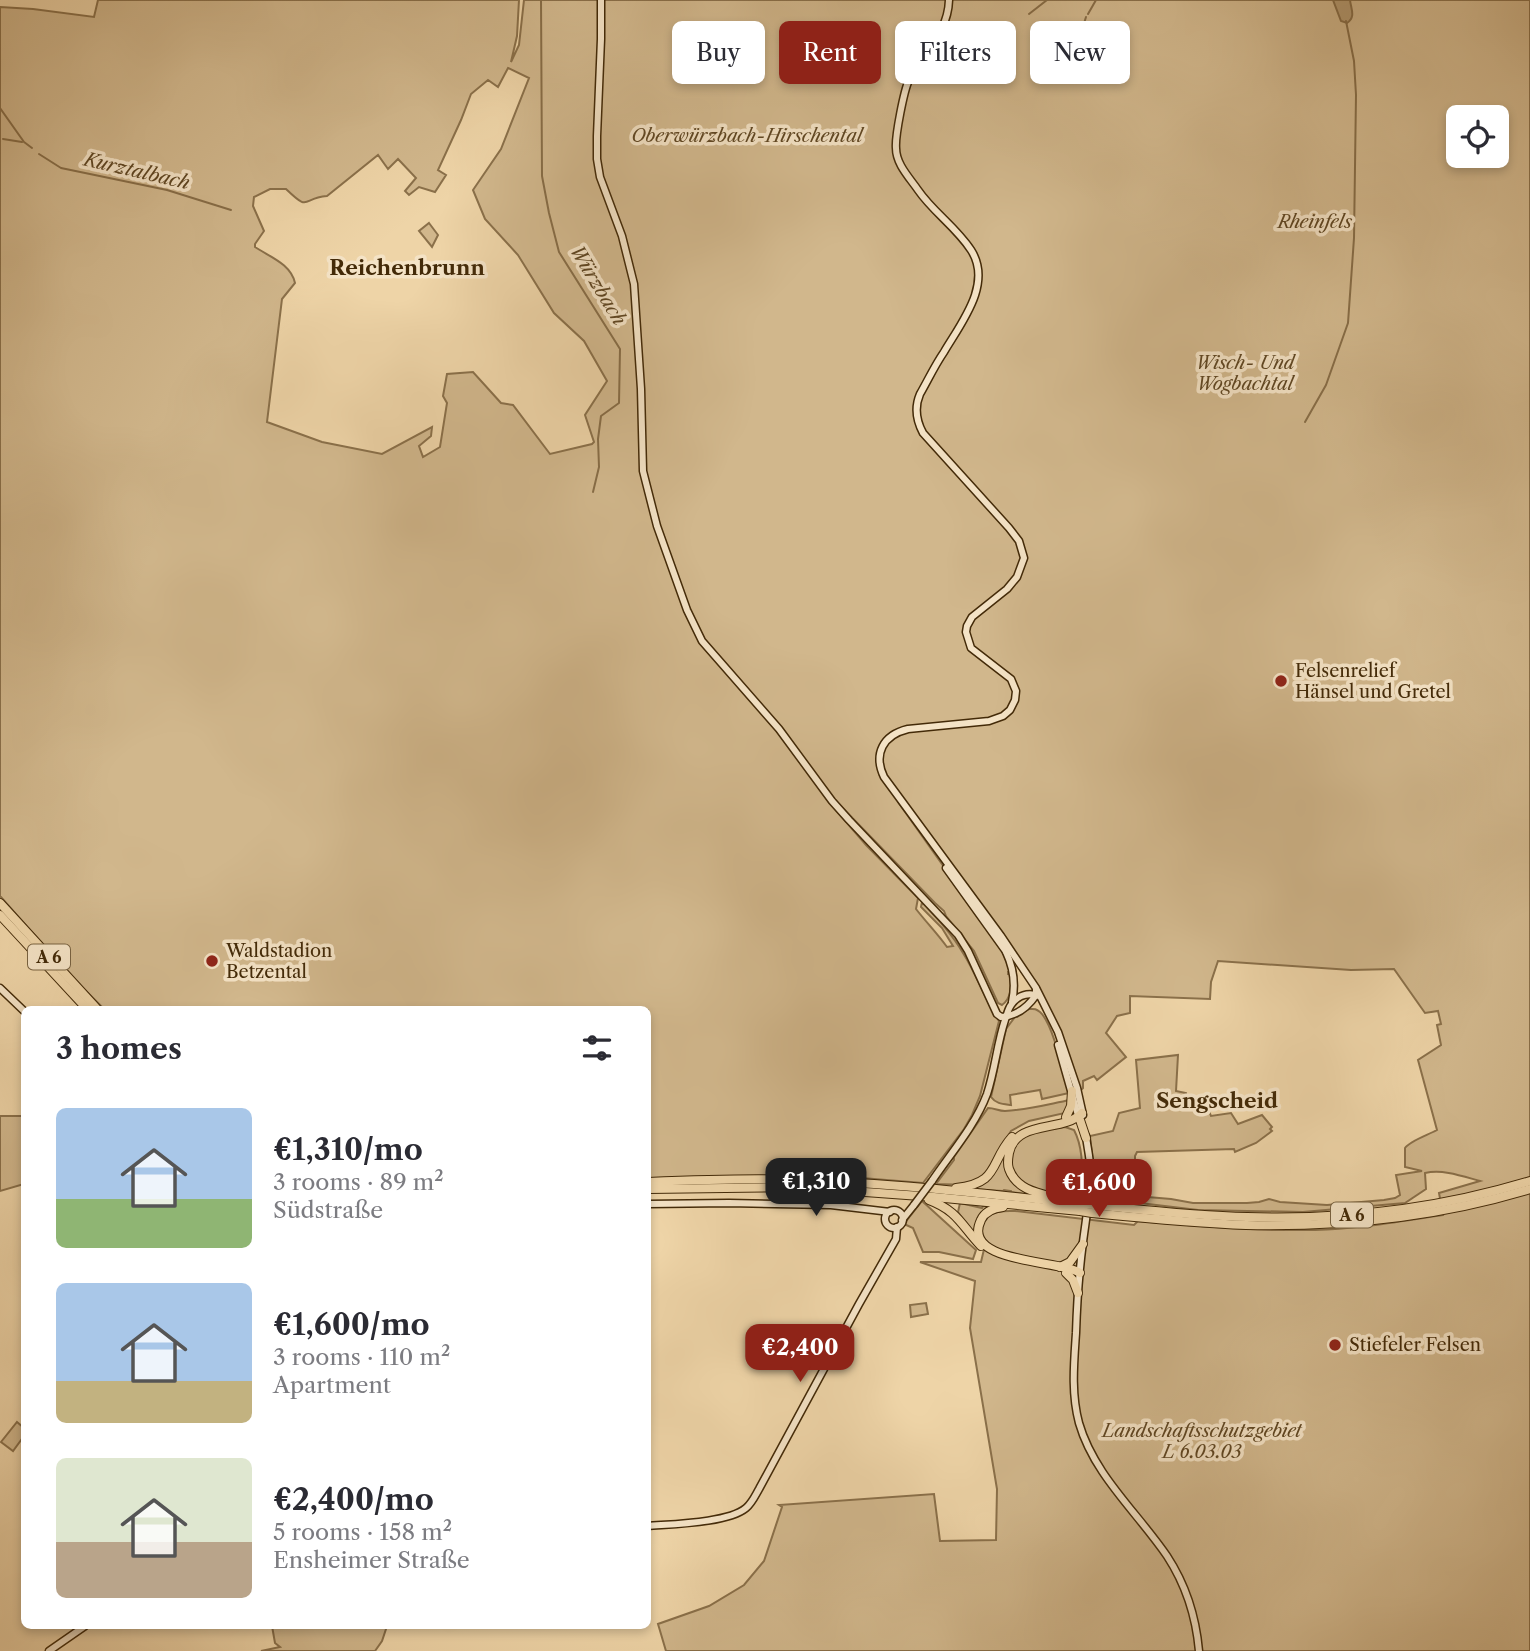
<!DOCTYPE html>
<html lang="en">
<head>
<meta charset="utf-8">
<style>
  body { margin:0; font-family:"Libre Caslon Text",serif; background:#f7f7f7; color:#2b2b33; height:100vh; display:flex; flex-direction:column; font-size:26px; white-space:nowrap }
  * { box-sizing:border-box; margin:0 }
  p { font-size:23px; color:#7c7c81 }
  .icon { flex:none; width:38px; height:38px; fill:none; stroke:currentColor; stroke-width:2; stroke-linecap:round; stroke-linejoin:round }
  .map { position:relative; flex:1; overflow:hidden }
  .sheet { position:absolute; left:21px; top:1006px; width:630px; height:623px; display:flex; flex-direction:column; background:#fff; border-radius:10px; box-shadow:0 4px 10px #0003 }
  .sheet>* { flex:none }
  .hud { position:absolute; left:672px; top:21px; width:665px; height:63px; display:flex; gap:14px }
  .fabs { position:absolute; left:1446px; top:105px; display:grid; gap:14px }
  .fabs a { display:grid; place-items:center; width:63px; height:63px; border-radius:10px; background:#fff; box-shadow:0 4px 10px #0003; font-size:35px }
  .price { position:absolute; translate:-50% -60px; padding:0 16px; border-radius:14px; background:#8f2418; color:#fff; font-size:23px; line-height:46px; filter:drop-shadow(0 2px 4px #0008) }
  .price::after { content:''; position:absolute; left:50%; top:42px; width:21px; height:16px; margin-left:-10px; background:inherit; clip-path:polygon(0 0,100% 0,50% 100%) }
  .price.selected { background:#222; color:#fff }
  ul { padding:0; list-style:none }
  li { display:flex; align-items:center; gap:21px; height:175px; padding:0 35px }
  li span { display:grid; place-items:center; flex:none; width:196px; height:140px; border-radius:10px; color:#555 }
  li>.icon { margin-inline-start:auto }
  span .icon { width:84px; height:84px; fill:#fffc; stroke-width:1 }
  li b { font-size:30px }
  h2 { display:flex; justify-content:space-between; align-items:center; height:84px; padding:0 35px; font-size:30px }
  .chip { padding:0 24px; border-radius:10px; background:#fff; box-shadow:0 4px 10px #0003; font-size:24px; line-height:63px }
  .chip.selected { background:#8f2418; color:#fff }
  .map>svg:first-child { display:block }
  .green { fill:#d1b78c; stroke:#8a704a; stroke-width:2; fill-rule:evenodd }
  .water { fill:#b49a71; stroke:#876d47; stroke-width:2 }
  .lines { fill:none; stroke-linecap:round; stroke-linejoin:round }
  .stream { stroke:#876d47; stroke-width:2 }
  .secondary-casing { stroke:#432a08; stroke-width:9 }
  .highway-casing { stroke:#432a08; stroke-width:10 }
  .secondary { stroke:#f4e3c6; stroke-width:6 }
  .highway { stroke:#eed4a7; stroke-width:8 }
  .secondary-bridge-casing { stroke:#432a08; stroke-width:9; stroke-linecap:butt }
  .highway-bridge-casing { stroke:#432a08; stroke-width:10; stroke-linecap:butt }
  .secondary-bridge { stroke:#f4e3c6; stroke-width:6 }
  .highway-bridge { stroke:#eed4a7; stroke-width:8 }
  .poi-dot { fill:#8f2418; stroke:#f4e3c6; stroke-width:2.5 }
  .labels { text-anchor:middle; dominant-baseline:central; stroke-width:7; stroke-linejoin:round; paint-order:stroke }
  .shield { fill:#f4e3c6; stroke:#786241; stroke-width:2 }
  .shield-label { font-size:16px; font-weight:bold; fill:#432a08 }
  .park-label { font-size:18px; font-style:italic; fill:#5f4622; stroke:#f4e3c6 }
  .poi-label { font-size:18px; fill:#432a08; stroke:#f4e3c6; text-anchor:start }
  .water-label { font-size:19px; font-style:italic; fill:#5f4622; stroke:#f4e3c6 }
  .quarter-label { font-size:21px; font-weight:bold; fill:#432a08; stroke:#f4e3c6 }
</style>
</head>
<body>
<div class="map">
<svg width="1530" height="1651" viewBox="0 0 1530 1651">
  <rect width="100%" height="100%" fill="#eed4a7"/>
  <filter id="stains"><feTurbulence type="fractalNoise" baseFrequency=".00286" numOctaves="4"/><feColorMatrix values="0 0 0 0 .2 0 0 0 0 .09 0 0 0 0 .02 0 0 0 .5 -.17"/></filter>
  <radialGradient id="worn" r=".72"><stop offset=".6" stop-color="#630" stop-opacity="0"/><stop offset="1" stop-color="#630" stop-opacity=".3"/></radialGradient>
  <g class="green">
    <path d="M 98,0 L 519,0 L 517,36 L 511,62 L 519,45 L 524,0 L 1530,0 L 1530,1651 L 666,1651 L 658,1624 L 709,1606 L 744,1585 L 764,1561 L 782,1507 L 779,1505 L 934,1494 L 940,1541 L 996,1540 L 997,1489 L 970,1328 L 975,1281 L 920,1262 L 981,1262 L 986,1241 C 971,1216 994,1210 1015,1211 L 1134,1225 L 1138,1221 C 1197,1226 1256,1231 1315,1230 C 1358,1229 1401,1221 1443,1215 L 1439,1193 L 1480,1181 C 1462,1176 1443,1169 1425,1173 L 1426,1189 L 1405,1203 L 1303,1212 L 1198,1210 L 1098,1198 L 1097,1195 L 1118,1198 L 1124,1195 L 1171,1199 L 1193,1203 L 1247,1203 L 1259,1202 L 1269,1199 L 1280,1202 L 1327,1205 L 1384,1200 L 1395,1198 L 1400,1195 L 1396,1175 L 1422,1171 L 1405,1167 L 1405,1148 C 1410,1141 1428,1135 1437,1130 L 1418,1060 L 1441,1045 L 1437,1025 L 1441,1024 L 1438,1011 L 1425,1013 L 1394,969 L 1351,970 L 1218,961 L 1211,982 L 1210,999 L 1130,996 L 1130,1013 L 1117,1016 L 1106,1033 L 1126,1057 L 1097,1080 L 1094,1076 L 1083,1081 L 1083,1088 L 1080,1091 L 1040,993 L 1000,936 L 1034,990 C 990,926 945,863 898,802 L 1002,949 L 1010,972 L 1008,972 L 1008,974 L 1011,974 C 1011,985 1012,998 1002,1005 L 998,1003 L 974,951 L 946,916 L 944,911 L 935,903 L 834,799 L 829,802 L 866,845 L 918,898 L 916,909 C 926,922 937,933 947,947 L 953,946 L 942,928 L 921,907 L 922,902 C 937,918 952,934 963,953 C 977,975 985,1000 999,1021 L 980,1096 L 972,1115 L 964,1129 L 923,1183 L 862,1178 L 752,1177 L 648,1180 L 648,1010 L 105,1010 L 68,973 L 0,896 L 0,7 L 33,9 L 94,17 ZM 508,68 L 529,78 L 501,149 L 473,190 L 485,219 L 518,255 L 554,313 L 584,341 L 607,381 L 585,415 L 594,442 L 592,444 L 550,454 L 513,405 L 501,403 L 473,372 L 447,374 L 443,396 L 447,403 L 440,447 L 423,457 L 419,446 L 431,436 L 432,427 L 382,454 L 322,442 L 267,422 L 282,299 L 295,283 C 291,264 270,257 255,247 L 255,244 L 264,231 L 253,206 L 254,197 L 270,189 L 286,189 C 311,213 301,198 327,196 L 378,155 L 388,169 L 398,159 L 416,178 L 405,191 L 409,195 L 419,187 L 435,192 L 446,175 L 438,170 L 461,120 L 471,94 L 488,80 L 498,87 ZM 1458,117 L 1496,117 L 1496,156 L 1458,156 Z"/>
    <path d="M 429,223 L 438,235 L 432,247 L 419,231 Z"/>
    <path d="M 1029,1009 C 1034,1009 1035,1008 1040,1012 C 1053,1023 1064,1075 1069,1093 L 1042,1099 L 1040,1090 L 1010,1095 L 1011,1105 C 1003,1104 996,1104 991,1097 L 1006,1029 L 1015,1017 Z"/>
    <path d="M 1178,1055 L 1176,1091 L 1186,1093 L 1187,1105 L 1207,1106 L 1211,1116 L 1231,1113 L 1238,1124 L 1262,1115 L 1272,1127 L 1270,1129 L 1272,1131 L 1256,1143 L 1235,1152 L 1234,1149 L 1137,1152 L 1135,1156 L 1135,1170 L 1118,1173 L 1115,1162 L 1105,1165 L 1103,1169 L 1094,1171 L 1090,1136 L 1113,1131 L 1119,1113 L 1140,1108 L 1136,1060 Z"/>
    <path d="M 1070,1100 L 1065,1113 L 1029,1121 L 1011,1131 L 986,1176 L 971,1185 L 936,1184 L 954,1160 L 954,1157 L 988,1108 C 995,1108 998,1111 1005,1111 C 1027,1110 1049,1104 1070,1100 Z"/>
    <path d="M 0,1116 L 24,1116 L 24,1184 L 0,1191 Z"/>
    <path d="M 1065,1127 L 1074,1130 C 1084,1149 1082,1172 1082,1194 C 1064,1194 1038,1193 1023,1184 C 1005,1173 1008,1143 1027,1135 C 1038,1130 1053,1129 1065,1127 Z"/>
    <path d="M 1010,1144 L 1010,1177 L 1040,1196 L 1011,1192 L 1011,1191 L 1004,1190 L 1003,1191 L 970,1189 L 983,1183 Z"/>
    <path d="M 922,1201 L 976,1250 L 973,1259 L 939,1252 L 923,1252 L 913,1228 L 904,1224 Z"/>
    <path d="M 960,1203 L 982,1208 L 983,1206 L 993,1207 L 984,1211 L 978,1240 L 958,1212 Z"/>
    <path d="M 926,1303 L 928,1314 L 911,1317 L 910,1305 Z"/>
    <path d="M 17,1422 L 24,1428 L 24,1436 L 13,1451 L 1,1442 Z"/>
    <path d="M 272,1626 L 387,1626 L 382,1641 L 375,1651 L 261,1651 L 280,1647 L 275,1643 Z"/>
  </g>
  <path class="water" d="M 1333,0 L 1350,0 C 1351,9 1356,17 1347,23 L 1341,21 Z"/>
  <g class="lines">
    <g class="stream">
      <path d="M 541,0 L 542,176 L 549,213 L 559,252 L 620,349 L 619,403 L 601,416 L 598,439 L 599,467 L 593,492"/>
      <path d="M 1029,14 L 1047,0"/>
      <path d="M 1088,14 L 1096,0"/>
      <path d="M 1074,55 L 1086,17"/>
      <path d="M 0,108 L 24,142 L 32,148"/>
      <path d="M 3,139 L 22,142"/>
      <path d="M 39,154 L 61,168 L 167,190 L 231,210"/>
      <path d="M 1305,422 L 1326,385 L 1348,323 L 1354,238 L 1356,95 L 1354,61 L 1346,21"/>
    </g>
    <defs>
      <g id="secondary">
        <path d="M 601,0 L 601,39 L 597,136 L 597,159 L 600,177 L 622,236 L 634,284 L 641,389 L 643,471 L 657,526 L 687,610 L 702,641 L 779,729 L 832,801 L 849,820 L 958,935 L 968,951 L 997,1014 L 1001,1017 C 1017,1016 1028,1007 1036,995 L 1036,989"/>
        <path d="M 949,0 C 948,34 923,51 909,80 C 904,90 895,136 896,148 C 896,164 909,177 918,190 C 933,212 956,227 971,250 C 993,284 961,323 944,352 C 935,365 928,380 920,394 C 914,408 916,420 923,433 L 1009,528 L 1019,541 L 1024,558 L 1017,577 L 1007,589 L 972,617 L 967,626 L 966,632 L 971,648 L 1011,679 L 1016,691 L 1015,700 L 1010,710 L 1003,716 L 989,721 L 908,729 C 883,735 873,754 884,777 L 1001,936 L 1036,988 L 1058,1032 L 1077,1088 L 1083,1115"/>
        <path d="M 946,868 L 1007,953"/>
        <path d="M 1006,952 C 1014,969 1016,984 1012,1002"/>
        <path d="M 0,988 L 24,1011"/>
        <path d="M 1058,1045 L 1079,1119"/>
        <path d="M 1086,1136 C 1087,1146 1090,1157 1090,1167 C 1091,1192 1086,1218 1083,1242 C 1079,1272 1077,1302 1076,1333 C 1074,1363 1071,1393 1079,1423 C 1094,1475 1137,1512 1167,1556 C 1186,1585 1196,1617 1199,1651"/>
        <path d="M 932,1181 C 951,1153 975,1126 987,1094 C 995,1070 997,1044 1005,1020 C 1007,1015 1008,1009 1011,1005 C 1018,995 1028,992 1039,996"/>
        <path d="M 648,1204 L 729,1203 L 831,1205 L 890,1212"/>
        <circle cx="894" cy="1219" r="9"/>
        <path d="M 902,1220 L 914,1205"/>
        <path d="M 648,1526 C 672,1524 728,1523 746,1508 C 752,1503 755,1496 759,1489 L 859,1304 L 896,1239 L 897,1227"/>
        <path d="M 49,1651 L 85,1626"/>
      </g>
      <g id="highway">
        <path d="M 0,903 L 98,1010"/>
        <path d="M 0,915 L 88,1010"/>
        <path d="M 1066,1117 L 1071,1106 L 1072,1091"/>
        <path d="M 1079,1117 L 1086,1138"/>
        <path d="M 648,1182 C 697,1180 748,1178 798,1180 C 892,1183 987,1194 1081,1204"/>
        <path d="M 956,1188 C 1000,1183 989,1163 1012,1137"/>
        <path d="M 648,1189 L 796,1187 L 934,1197 L 1080,1211"/>
        <path d="M 1054,1197 C 1037,1193 1016,1189 1009,1169 C 1007,1164 1008,1159 1009,1153 C 1016,1119 1063,1133 1082,1113"/>
        <path d="M 929,1200 C 958,1211 961,1225 981,1246"/>
        <path d="M 1093,1205 C 1144,1210 1195,1216 1247,1217 C 1343,1220 1438,1209 1530,1181"/>
        <path d="M 1003,1207 C 994,1208 985,1211 981,1220 C 960,1264 1062,1260 1080,1273"/>
        <path d="M 1092,1213 C 1144,1218 1195,1223 1246,1225 C 1342,1227 1438,1217 1530,1189"/>
        <path d="M 1060,1267 L 1070,1262 L 1083,1244"/>
        <path d="M 1066,1273 L 1073,1280 L 1078,1293"/>
      </g>
    </defs>
    <use href="#secondary" class="secondary-casing"/>
    <use href="#highway" class="highway-casing"/>
    <use href="#secondary" class="secondary"/>
    <use href="#highway" class="highway"/>
    <defs>
      <path id="secondary-bridge" d="M 914,1205 L 932,1181"/>
      <g id="highway-bridge">
        <path d="M 1081,1204 L 1093,1205"/>
        <path d="M 1080,1211 L 1092,1213"/>
      </g>
    </defs>
    <use href="#secondary-bridge" class="secondary-bridge-casing"/>
    <use href="#highway-bridge" class="highway-bridge-casing"/>
    <use href="#secondary-bridge" class="secondary-bridge"/>
    <use href="#highway-bridge" class="highway-bridge"/>
  </g>
  <g class="poi-dot">
    <circle cx="1281" cy="681" r="7"/>
    <circle cx="212" cy="961" r="7"/>
    <circle cx="1335" cy="1345" r="7"/>
  </g>
  <g class="labels">
    <g class="shield">
      <rect x="28" y="944.5" width="42" height="25" rx="5"/>
      <rect x="1331" y="1202.5" width="42" height="25" rx="5"/>
    </g>
    <g class="shield-label">
      <text x="49" y="957">A 6</text>
      <text x="1352" y="1215">A 6</text>
    </g>
    <g class="park-label">
      <text x="747" y="136">Oberwürzbach-Hirschental</text>
      <text x="1315" y="222">Rheinfels</text>
      <text x="1245" y="363">Wisch- Und<tspan x="1245" dy="21">Wogbachtal</tspan></text>
      <text x="1202" y="1431">Landschaftsschutzgebiet<tspan x="1202" dy="21">L 6.03.03</tspan></text>
    </g>
    <g class="poi-label">
      <text x="1295" y="671">Felsenrelief<tspan x="1295" dy="21">Hänsel und Gretel</tspan></text>
      <text x="226" y="951">Waldstadion<tspan x="226" dy="21">Betzental</tspan></text>
      <text x="1349" y="1345">Stiefeler Felsen</text>
    </g>
    <g class="water-label">
      <text transform="translate(137 171) rotate(13)">Kurztalbach</text>
      <text transform="translate(598 285) rotate(59)">Würzbach</text>
    </g>
    <g class="quarter-label">
      <text x="407" y="267">Reichenbrunn</text>
      <text x="1217" y="1100">Sengscheid</text>
    </g>
  </g>
  <rect width="100%" height="100%" filter="url(#stains)"/>
  <rect width="100%" height="100%" fill="url(#worn)"/>
</svg>
<div class="fabs">
<a><svg class="icon" aria-label="locate" viewBox="0 0 24 24"><circle cx="12" cy="12" r="6"/><path d="M12 2v4M12 18v4M2 12h4M18 12h4"/></svg></a>
</div>
<b class="price selected" style="left:816px;top:1218px">€1,310</b>
<b class="price" style="left:1099px;top:1219px">€1,600</b>
<b class="price" style="left:800px;top:1384px">€2,400</b>
<div class="hud">
<a class="chip">Buy</a>
<a class="chip selected">Rent</a>
<a class="chip">Filters</a>
<a class="chip">New</a>
</div>
<section class="sheet">
<h2>3 homes<svg class="icon" aria-label="filters" viewBox="0 0 24 24"><path d="M4 7h16M4 17h16"/><circle cx="9" cy="7" r="2"/><circle cx="15" cy="17" r="2"/></svg></h2>
<ul>
<li><span style="background:linear-gradient(#a9c7e8 65%,#8fb573 0)"><svg class="icon" aria-label="home" viewBox="0 0 24 24"><path d="M3 11l9-7 9 7M6 9v11h12V9"/></svg></span><div><b>€1,310/mo</b><p>3 rooms · 89 m²</p><p>Südstraße</p></div></li>
<li><span style="background:linear-gradient(#a9c7e8 70%,#c2b280 0)"><svg class="icon" aria-label="home" viewBox="0 0 24 24"><path d="M3 11l9-7 9 7M6 9v11h12V9"/></svg></span><div><b>€1,600/mo</b><p>3 rooms · 110 m²</p><p>Apartment</p></div></li>
<li><span style="background:linear-gradient(#dfe7d0 60%,#b9a48a 0)"><svg class="icon" aria-label="home" viewBox="0 0 24 24"><path d="M3 11l9-7 9 7M6 9v11h12V9"/></svg></span><div><b>€2,400/mo</b><p>5 rooms · 158 m²</p><p>Ensheimer Straße</p></div></li>
</ul>
</section>
</div>
</body>
</html>
